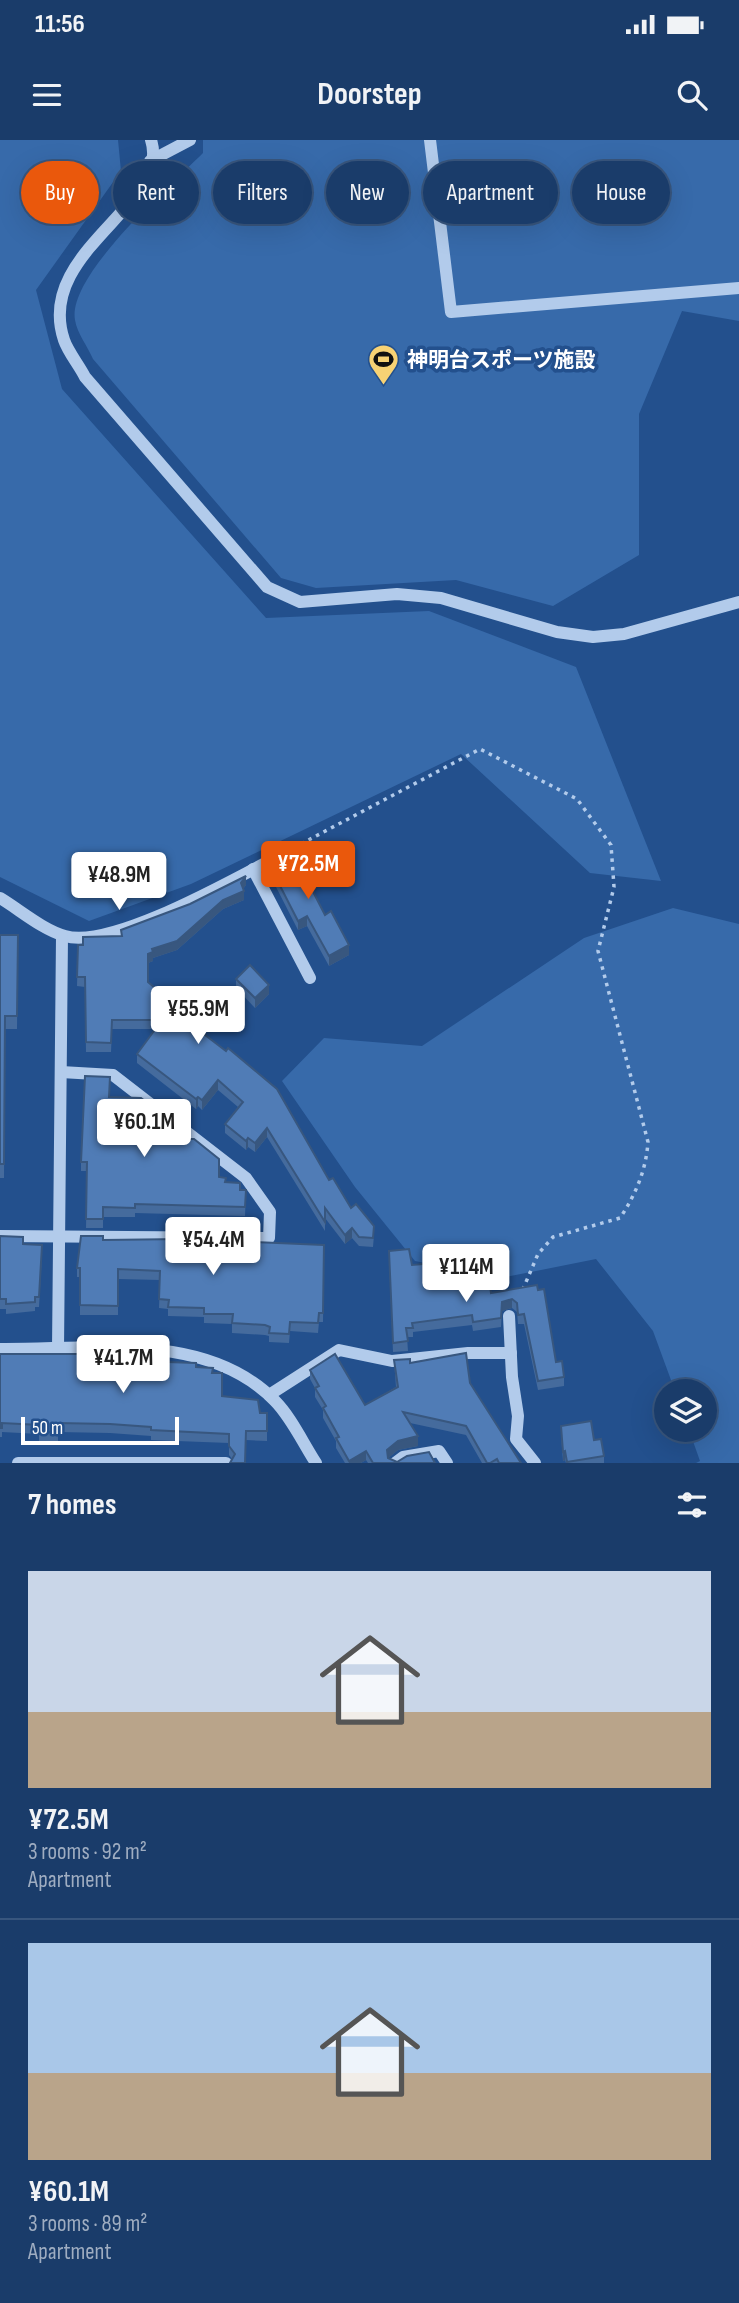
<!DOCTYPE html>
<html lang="en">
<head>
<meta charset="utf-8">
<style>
  body { margin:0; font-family:"Sofia Sans Condensed","Noto Sans JP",sans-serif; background:#274772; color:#f1f3f6; height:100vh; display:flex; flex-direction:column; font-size:26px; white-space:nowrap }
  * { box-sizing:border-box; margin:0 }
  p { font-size:23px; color:#9fadc1 }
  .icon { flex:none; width:38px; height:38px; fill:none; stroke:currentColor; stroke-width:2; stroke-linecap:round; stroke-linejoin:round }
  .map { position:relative; height:1323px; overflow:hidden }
  .drawer { display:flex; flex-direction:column; background:#1a3c6a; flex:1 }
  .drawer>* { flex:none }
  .hud { position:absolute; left:21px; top:21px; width:698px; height:63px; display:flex; gap:14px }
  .tools { position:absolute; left:654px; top:1239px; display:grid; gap:14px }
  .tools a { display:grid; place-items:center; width:63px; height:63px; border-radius:50%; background:#1a3c6a; box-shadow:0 7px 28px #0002,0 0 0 2px #38567e; font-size:35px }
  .scale { position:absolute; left:21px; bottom:18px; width:158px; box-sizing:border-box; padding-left:7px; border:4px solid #fff; border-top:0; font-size:19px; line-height:24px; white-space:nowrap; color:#fff; -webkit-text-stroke:5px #23508d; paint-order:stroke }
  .price { position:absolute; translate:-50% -60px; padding:0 16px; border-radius:7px; background:#fff; color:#222; font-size:23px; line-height:46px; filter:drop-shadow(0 2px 4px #0008) }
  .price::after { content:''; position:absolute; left:50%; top:42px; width:21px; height:16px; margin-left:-10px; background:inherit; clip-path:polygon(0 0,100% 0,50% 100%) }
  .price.selected { background:#ea580c; color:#fff }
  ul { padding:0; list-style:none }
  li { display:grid; align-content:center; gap:14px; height:371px; padding:0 28px }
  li+li { border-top:2px solid #38567e }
  li span { display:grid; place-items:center; height:217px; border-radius:0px; color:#555 }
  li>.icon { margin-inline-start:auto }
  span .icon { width:126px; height:126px; fill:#fffc; stroke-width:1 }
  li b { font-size:30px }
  h2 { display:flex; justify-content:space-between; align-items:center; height:84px; padding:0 28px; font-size:30px }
  .pill { padding:0 24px; border-radius:32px; background:#1a3c6a; box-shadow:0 7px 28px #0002,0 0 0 2px #38567e; font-size:24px; line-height:63px }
  .pill.selected { background:#ea580c; color:#fff }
  .status { display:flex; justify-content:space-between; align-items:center; height:49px; padding:0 35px; background:#1a3c6a; direction:ltr }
  .status svg { height:19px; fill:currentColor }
  header { display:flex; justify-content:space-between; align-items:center; height:91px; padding:0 28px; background:#1a3c6a; font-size:32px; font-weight:700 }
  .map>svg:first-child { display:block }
  .green { fill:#376aaa }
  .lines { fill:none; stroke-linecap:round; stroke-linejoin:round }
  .path { stroke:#b2cbeb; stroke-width:3.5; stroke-dasharray:3.5 5; stroke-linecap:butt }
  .minor { stroke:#b2cbeb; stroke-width:12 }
  .wall { fill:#456b9d }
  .shaded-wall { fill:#38577f }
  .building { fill:#507cb6; stroke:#38577f; stroke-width:2 }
  .labels { text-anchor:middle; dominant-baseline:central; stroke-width:7; stroke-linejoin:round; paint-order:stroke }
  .poi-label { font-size:21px; font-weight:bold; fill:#fff; stroke:#23508d; text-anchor:start }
</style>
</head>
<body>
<div class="status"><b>11:56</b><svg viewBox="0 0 49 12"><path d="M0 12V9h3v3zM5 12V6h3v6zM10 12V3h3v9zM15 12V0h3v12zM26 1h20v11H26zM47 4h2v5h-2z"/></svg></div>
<header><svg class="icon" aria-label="menu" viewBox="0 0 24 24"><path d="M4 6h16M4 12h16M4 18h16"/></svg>Doorstep<svg class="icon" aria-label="search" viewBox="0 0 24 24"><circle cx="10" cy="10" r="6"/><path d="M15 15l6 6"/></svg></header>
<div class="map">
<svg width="739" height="1323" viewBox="0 0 739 1323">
  <rect width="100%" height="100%" fill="#23508d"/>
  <g class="green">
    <path d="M 0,0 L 118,0 L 121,31 L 36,150 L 62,249 L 266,478 L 429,471 L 576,527 L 661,741 L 590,733 L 461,614 L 191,744 L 89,781 L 0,737 Z"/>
    <path d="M 203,0 L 739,0 L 739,181 L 682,171 L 639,274 L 639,415 L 553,466 L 456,440 L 316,448 L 281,438 L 93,219 C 88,207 77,193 75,180 C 67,135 172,44 203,13 Z"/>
    <path d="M 673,768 L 739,784 L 739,1323 L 696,1323 L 700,1321 L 689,1290 L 705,1290 L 705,1251 L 675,1251 L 653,1191 L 596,1119 L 501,1138 L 415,1121 L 355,1047 L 282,941 L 324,898 L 422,906 L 584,798 Z"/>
  </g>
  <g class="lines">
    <path class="path" d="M 301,704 L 480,609 L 577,659 L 611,705 L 614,747 L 598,811 L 648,1002 C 646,1030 636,1054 620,1078 L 553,1097 L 538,1114 L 523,1149"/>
    <g class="minor">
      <path d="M 151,0 C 172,65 34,111 64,200 C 68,212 79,225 85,237 L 267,447 L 300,462 L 397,454 L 441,458 L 557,492 L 593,497 L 624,494 L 739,462"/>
      <path d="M 430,0 L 451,172 L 739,148"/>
      <path d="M 150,21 L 190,0"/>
      <path d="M 253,729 L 310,838"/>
      <path d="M 0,758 C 20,770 43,790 65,796 C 113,810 241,735 288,711"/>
      <path d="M 0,1096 L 269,1098 L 270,1072 L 246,1038 L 113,935 L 61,932"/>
      <path d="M 509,1176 L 512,1237 L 518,1276 L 516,1299 L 535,1323"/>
      <path d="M 0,1209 C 90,1210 206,1190 275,1261 C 291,1277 303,1303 316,1323"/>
      <path d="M 58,1209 L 62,796"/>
      <path d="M 269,1255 L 339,1210 L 392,1221 L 468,1213 L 511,1213"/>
      <path d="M 18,1323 L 226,1323"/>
      <path d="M 395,1323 L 403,1317 L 439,1311 L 447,1323"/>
    </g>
  </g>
  <g class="wall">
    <path d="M 275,719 L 312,750 L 325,775 L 349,815 L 329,826 L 307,786 L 298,790 L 274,743 L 274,734 L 277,732 L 275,728 Z"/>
    <path d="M 246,745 L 243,749 L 244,760 L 223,769 L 177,810 L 153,818 L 153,821 L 148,823 L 148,842 L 182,878 L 329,1040 L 374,1095 L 373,1107 L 359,1106 L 352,1098 L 345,1104 L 325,1078 L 325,1091 L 267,997 L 255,1012 L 248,1007 L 246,1010 L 225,993 L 225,984 L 238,967 L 218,950 L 202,970 L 198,966 L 196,969 L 137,923 L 137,914 L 155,889 L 112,889 L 111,912 L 86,912 L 85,847 L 77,846 L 78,805 L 83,805 L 121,796 L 121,790 Z"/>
    <path d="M 0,795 L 18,795 L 17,889 L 5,889 L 4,1038 L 0,1038 Z"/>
    <path d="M 236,839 L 269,854 L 255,868 L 236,848 Z"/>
    <path d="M 109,957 L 150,979 L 168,999 L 226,1042 L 240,1050 L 246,1050 L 245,1076 L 135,1073 L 135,1077 L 103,1077 L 103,1088 L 86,1088 L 87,1031 L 81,1031 L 81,1022 Z"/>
    <path d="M 0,1096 L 23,1104 L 42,1114 L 39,1167 L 35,1167 L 35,1171 L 6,1174 L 6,1169 L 0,1169 Z"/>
    <path d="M 103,1100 L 324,1105 L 323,1182 L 319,1182 L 318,1193 L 290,1191 L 289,1203 L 269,1202 L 269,1196 L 265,1195 L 232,1193 L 232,1184 L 204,1183 L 204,1177 L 168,1176 L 168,1169 L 159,1168 L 160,1140 L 118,1139 L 118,1175 L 80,1175 L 80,1137 L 77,1137 L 77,1128 Z"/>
    <path d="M 389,1120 L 449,1132 L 491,1153 L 537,1145 L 556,1222 L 564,1237 L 564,1246 L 538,1250 L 524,1184 L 518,1184 L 517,1172 L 512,1168 L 502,1171 L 501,1187 L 473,1191 L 472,1185 L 413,1192 L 413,1197 L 407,1197 L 408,1211 L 393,1212 Z"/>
    <path d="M 0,1214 L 159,1220 L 196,1227 L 213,1233 L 222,1256 L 260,1273 L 267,1273 L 267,1301 L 246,1300 L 232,1319 L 229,1315 L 229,1303 L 151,1300 L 151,1296 L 110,1293 L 58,1292 L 58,1301 L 39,1301 L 39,1294 L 2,1292 L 2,1297 L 0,1297 Z"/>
    <path d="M 394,1220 L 410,1223 L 470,1243 L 521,1323 L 482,1323 L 466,1295 L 410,1283 L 418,1306 L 398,1310 L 388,1318 L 397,1322 L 435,1323 L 368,1323 L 366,1320 L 361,1323 L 345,1323 L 336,1308 L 336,1301 L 323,1278 L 323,1270 L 315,1257 L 315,1248 L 310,1239 L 310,1230 L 365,1265 L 396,1247 Z"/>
    <path d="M 561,1295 L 594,1300 L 604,1316 L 604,1323 L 566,1323 L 565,1320 L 563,1321 Z"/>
  </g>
  <g class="shaded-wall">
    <path d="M 246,736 L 246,745 L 241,752 L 244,751 L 244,760 L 223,769 L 177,810 L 153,818 L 153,821 L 148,823 L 148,814 L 152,809 L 241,743 Z"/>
    <path d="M 307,776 L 307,786 L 298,790 L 298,781 Z"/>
    <path d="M 349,805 L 349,815 L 329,826 L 329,816 Z"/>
    <path d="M 269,845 L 269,854 L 255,868 L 255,858 Z"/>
    <path d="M 218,940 L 218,950 L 202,970 L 202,960 Z"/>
    <path d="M 198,957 L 198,966 L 196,969 L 196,959 Z"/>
    <path d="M 267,988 L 267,997 L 255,1012 L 255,1003 Z"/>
    <path d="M 248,998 L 248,1007 L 246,1010 L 246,1001 Z"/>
    <path d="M 352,1088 L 352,1098 L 345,1104 L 345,1095 Z"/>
    <path d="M 512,1159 L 512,1168 L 502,1171 L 501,1187 L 502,1162 Z"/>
    <path d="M 418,1296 L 418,1306 L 398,1310 L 387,1319 L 387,1310 L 398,1301 Z"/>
    <path d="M 366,1311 L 366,1320 L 361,1323 L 349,1323 L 349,1321 Z"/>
    <path d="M 565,1311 L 565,1320 L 563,1321 L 563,1312 Z"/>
  </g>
  <g class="building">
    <path d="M 293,709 L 296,715 L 299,713 L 312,740 L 308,742 L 325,775 L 331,771 L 349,805 L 329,816 L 307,776 L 298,781 L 274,734 L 280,730 L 275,719 Z"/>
    <path d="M 246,736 L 241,743 L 244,751 L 223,760 L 177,801 L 152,809 L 153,812 L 148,814 L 148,842 L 182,871 L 179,875 L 226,911 L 228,908 L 277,949 L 329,1040 L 333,1038 L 351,1068 L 356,1064 L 374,1086 L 373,1098 L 359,1097 L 352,1088 L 345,1095 L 325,1068 L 325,1082 L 267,988 L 255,1003 L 248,998 L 246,1001 L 225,984 L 243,962 L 218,940 L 202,960 L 198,957 L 196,959 L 137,914 L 162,880 L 112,880 L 111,903 L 86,902 L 85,837 L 77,837 L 78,805 L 83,805 L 83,797 L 122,796 L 121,790 L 190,764 Z"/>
    <path d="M 0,795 L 18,795 L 17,876 L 5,876 L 4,1024 L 0,1024 Z"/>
    <path d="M 250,825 L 269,845 L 255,858 L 236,839 Z"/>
    <path d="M 85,936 L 110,937 L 109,957 L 141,958 L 150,965 L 150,979 L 169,980 L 168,994 L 164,999 L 194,999 L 219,1019 L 219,1037 L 226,1038 L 225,1042 L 240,1043 L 240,1050 L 246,1050 L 245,1067 L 135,1064 L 135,1068 L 103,1067 L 103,1079 L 86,1079 L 87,1022 L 81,1022 Z"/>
    <path d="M 0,1096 L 23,1097 L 23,1104 L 42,1105 L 39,1157 L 35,1157 L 35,1162 L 6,1164 L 6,1159 L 0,1159 Z"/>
    <path d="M 81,1096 L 103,1096 L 103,1100 L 183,1099 L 324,1105 L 323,1173 L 319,1173 L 318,1183 L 290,1182 L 289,1194 L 269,1193 L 270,1187 L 265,1185 L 232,1183 L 233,1174 L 204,1174 L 204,1168 L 168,1167 L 169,1160 L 159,1159 L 160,1131 L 118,1129 L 118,1166 L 80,1165 L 80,1128 L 77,1128 Z"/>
    <path d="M 409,1109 L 412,1125 L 448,1122 L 449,1132 L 488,1130 L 491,1153 L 537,1145 L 538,1150 L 544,1149 L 556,1222 L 562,1221 L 564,1237 L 538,1241 L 524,1174 L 518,1175 L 517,1163 L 512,1159 L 502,1162 L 501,1178 L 473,1182 L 472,1175 L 412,1183 L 413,1188 L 406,1188 L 408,1201 L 393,1203 L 389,1111 Z"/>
    <path d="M 466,1213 L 470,1243 L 521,1323 L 499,1323 L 497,1319 L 490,1323 L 487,1323 L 466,1286 L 403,1272 L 418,1296 L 398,1301 L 387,1310 L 388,1318 L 397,1322 L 407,1316 L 429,1312 L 435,1323 L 373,1323 L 366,1311 L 349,1321 L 336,1298 L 339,1297 L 323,1268 L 326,1266 L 315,1248 L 319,1246 L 310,1230 L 335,1214 L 365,1265 L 398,1247 L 394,1220 L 410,1219 L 410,1223 Z"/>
    <path d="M 0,1214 L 159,1214 L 159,1220 L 167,1222 L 196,1223 L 196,1227 L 213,1228 L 212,1233 L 222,1233 L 222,1256 L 258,1260 L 260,1273 L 267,1273 L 267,1291 L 246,1291 L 245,1323 L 230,1323 L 235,1314 L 229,1306 L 229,1294 L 151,1290 L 151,1287 L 110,1284 L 58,1283 L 58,1292 L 39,1292 L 40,1285 L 2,1283 L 2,1288 L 0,1288 Z"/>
    <path d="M 591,1281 L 594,1300 L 601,1299 L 604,1316 L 567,1322 L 565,1311 L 563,1312 L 561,1286 Z"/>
  </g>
  <defs>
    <symbol id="stadium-pin" viewBox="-11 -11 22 30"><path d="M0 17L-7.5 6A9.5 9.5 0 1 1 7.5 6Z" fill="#f7d274" stroke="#23508d"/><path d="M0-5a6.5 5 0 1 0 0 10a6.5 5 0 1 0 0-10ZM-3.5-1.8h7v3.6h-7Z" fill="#111"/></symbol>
  </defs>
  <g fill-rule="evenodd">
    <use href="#stadium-pin" x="366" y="202" width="35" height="47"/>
  </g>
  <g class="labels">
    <g class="poi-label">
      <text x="407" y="220">神明台スポーツ施設</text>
    </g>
  </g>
</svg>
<div class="tools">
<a><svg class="icon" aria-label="layers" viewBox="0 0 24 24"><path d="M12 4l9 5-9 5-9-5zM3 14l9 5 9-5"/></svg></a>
</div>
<div class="scale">50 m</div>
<b class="price selected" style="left:308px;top:761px">¥72.5M</b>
<b class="price" style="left:119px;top:772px">¥48.9M</b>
<b class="price" style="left:198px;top:906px">¥55.9M</b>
<b class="price" style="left:144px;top:1019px">¥60.1M</b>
<b class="price" style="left:213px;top:1137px">¥54.4M</b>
<b class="price" style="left:466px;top:1164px">¥114M</b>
<b class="price" style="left:123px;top:1255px">¥41.7M</b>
<div class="hud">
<a class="pill selected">Buy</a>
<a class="pill">Rent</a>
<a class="pill">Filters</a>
<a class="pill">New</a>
<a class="pill">Apartment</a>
<a class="pill">House</a>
</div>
</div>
<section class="drawer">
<h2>7 homes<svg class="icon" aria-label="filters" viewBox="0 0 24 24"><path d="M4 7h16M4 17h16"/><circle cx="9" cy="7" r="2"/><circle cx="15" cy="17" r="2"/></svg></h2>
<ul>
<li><span style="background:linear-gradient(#c9d6e8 65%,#b9a48a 0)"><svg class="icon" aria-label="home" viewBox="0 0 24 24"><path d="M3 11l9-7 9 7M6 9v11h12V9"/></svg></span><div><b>¥72.5M</b><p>3 rooms · 92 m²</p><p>Apartment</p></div></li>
<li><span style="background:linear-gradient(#a9c7e8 60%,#b9a48a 0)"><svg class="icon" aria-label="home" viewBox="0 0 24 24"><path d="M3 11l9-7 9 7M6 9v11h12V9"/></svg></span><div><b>¥60.1M</b><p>3 rooms · 89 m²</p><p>Apartment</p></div></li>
</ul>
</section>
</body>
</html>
